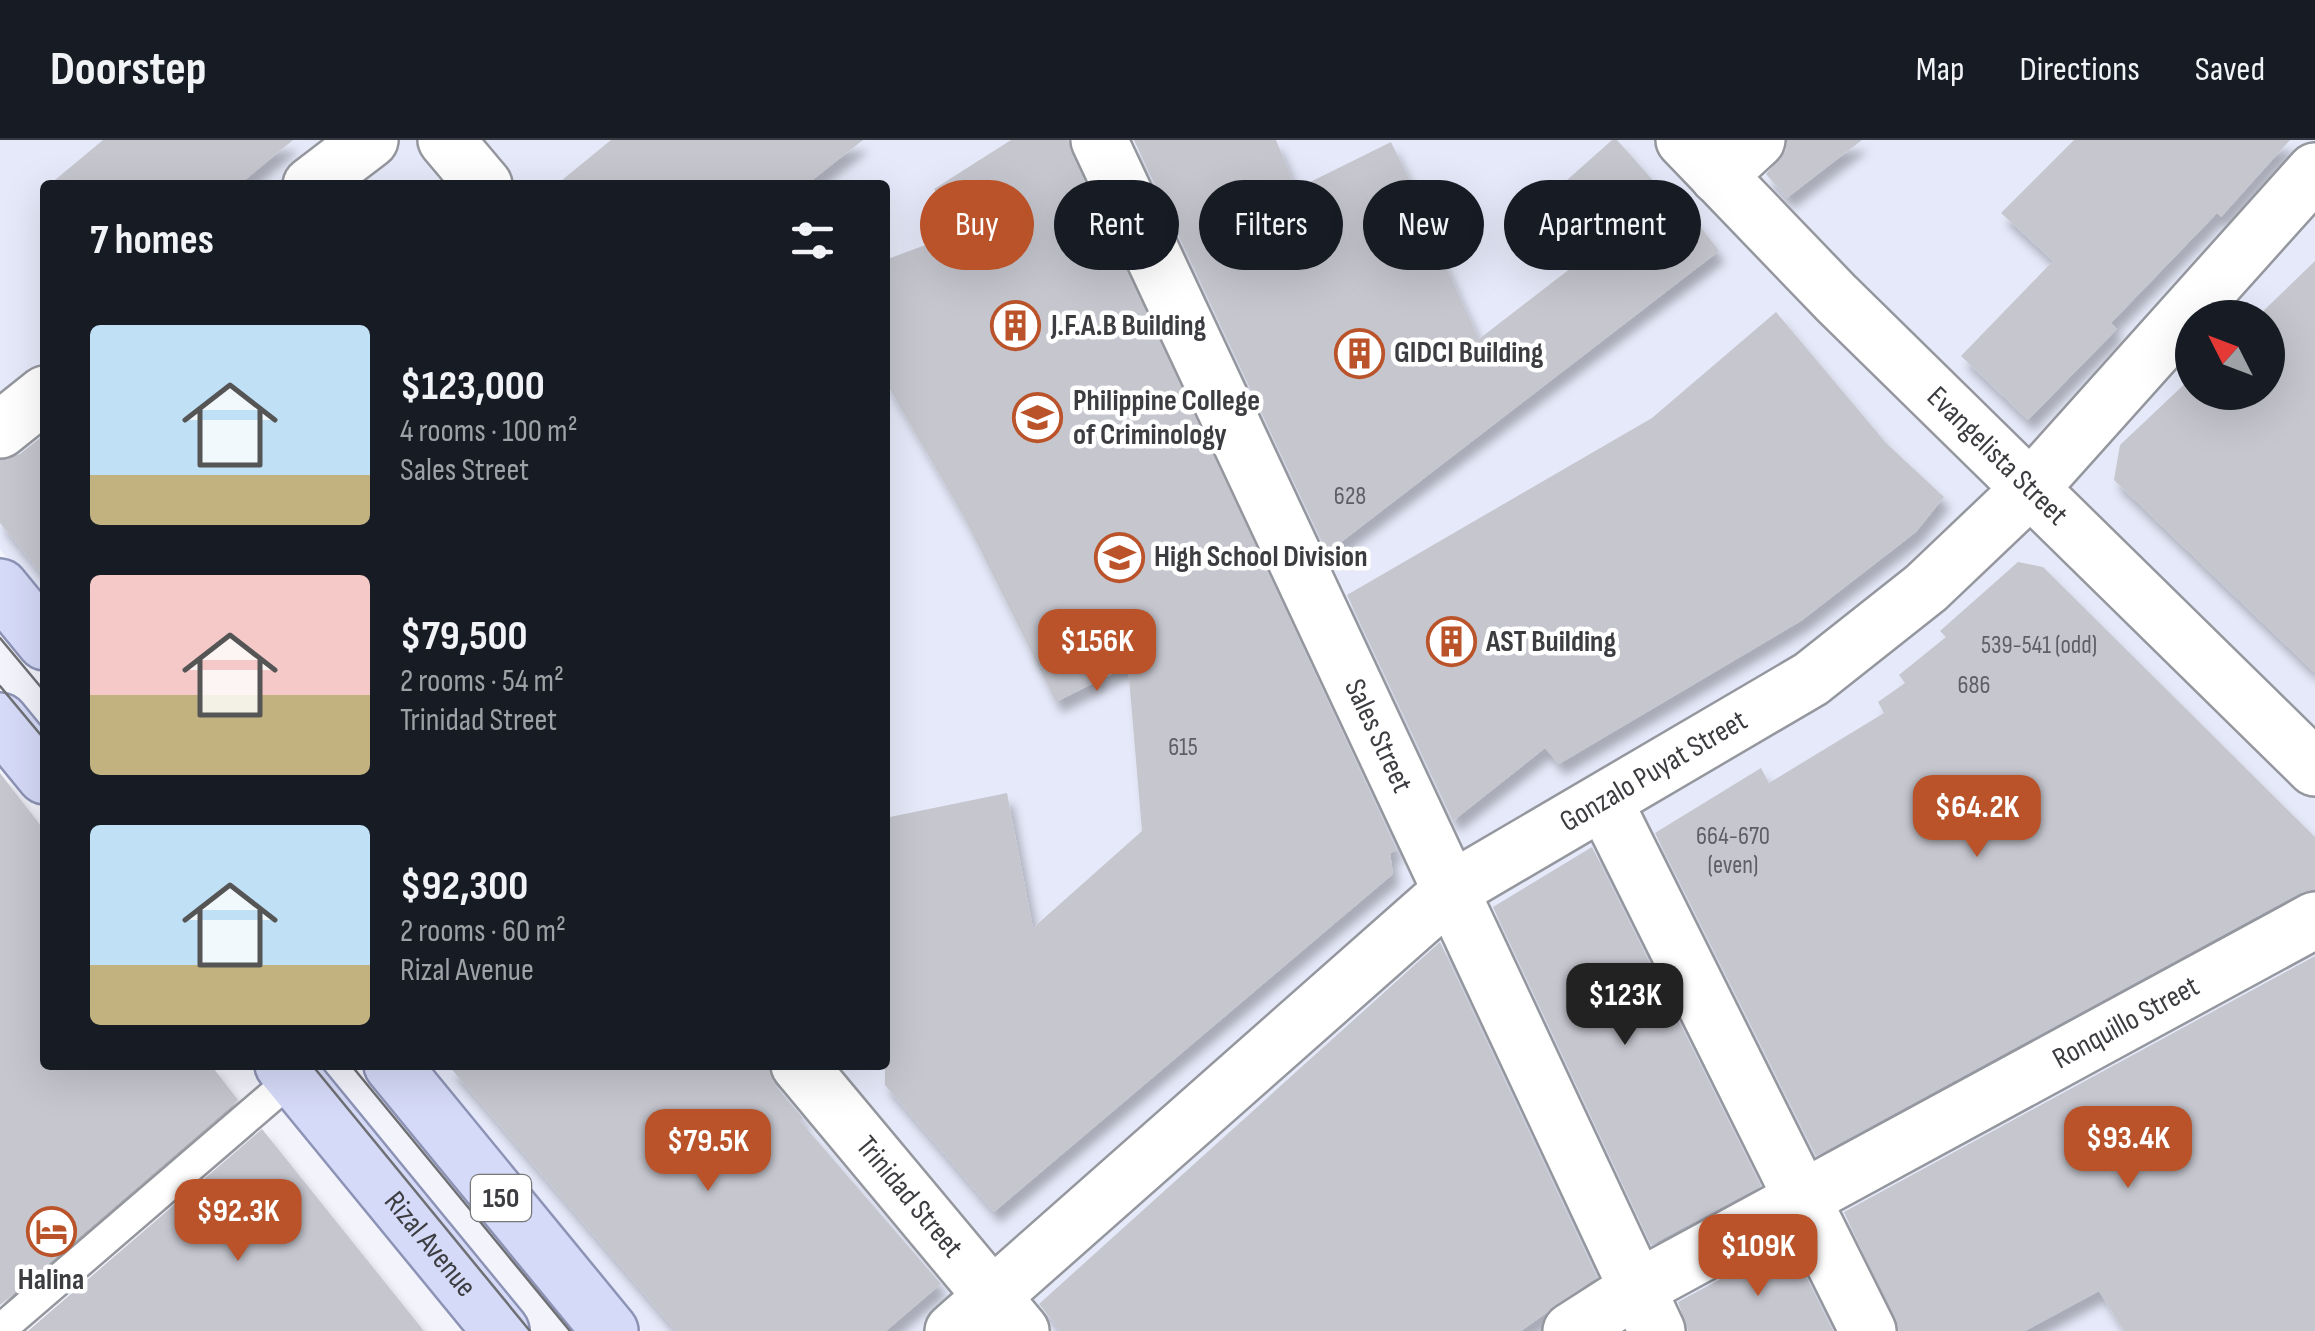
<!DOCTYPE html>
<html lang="en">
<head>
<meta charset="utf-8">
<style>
  body { margin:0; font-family:"Sofia Sans Condensed",sans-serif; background:#20242c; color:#f1f3f6; height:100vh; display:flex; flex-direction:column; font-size:38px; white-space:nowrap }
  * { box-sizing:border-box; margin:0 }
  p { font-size:32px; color:#9ea1a6 }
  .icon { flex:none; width:55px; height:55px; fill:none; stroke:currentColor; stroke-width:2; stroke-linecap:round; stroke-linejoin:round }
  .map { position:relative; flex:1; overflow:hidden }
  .details { position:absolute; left:40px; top:40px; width:850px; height:890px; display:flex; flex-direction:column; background:#171b24; border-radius:10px; box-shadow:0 10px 40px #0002 }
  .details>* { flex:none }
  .top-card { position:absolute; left:920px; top:40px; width:950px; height:90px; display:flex; gap:20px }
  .needle { width:65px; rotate:312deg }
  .buttons { position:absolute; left:2175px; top:160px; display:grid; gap:20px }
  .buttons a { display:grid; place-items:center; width:110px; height:110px; border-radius:50%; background:#171b24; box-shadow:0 10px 40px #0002; font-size:50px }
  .price { position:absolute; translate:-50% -85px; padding:0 22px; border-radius:20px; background:#ba5329; color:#fff; font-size:32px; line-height:65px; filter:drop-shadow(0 2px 5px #0008) }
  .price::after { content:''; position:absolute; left:50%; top:60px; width:30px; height:22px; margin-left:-15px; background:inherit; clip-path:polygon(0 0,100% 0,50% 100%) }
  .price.current { background:#222; color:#fff }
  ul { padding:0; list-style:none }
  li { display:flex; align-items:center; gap:30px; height:250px; padding:0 50px }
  li span { display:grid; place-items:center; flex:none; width:280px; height:200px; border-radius:10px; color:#555 }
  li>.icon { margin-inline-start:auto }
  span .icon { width:120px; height:120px; fill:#fffc; stroke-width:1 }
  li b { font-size:42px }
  h2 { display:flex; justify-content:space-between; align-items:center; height:120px; padding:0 50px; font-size:42px }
  .chip { padding:0 35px; border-radius:45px; background:#171b24; box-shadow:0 10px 40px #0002; font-size:35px; line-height:90px }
  .chip.current { background:#ba5329; color:#fff }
  header { display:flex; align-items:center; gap:60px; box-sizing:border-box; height:140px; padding:0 50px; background:#171b24; border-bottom:2px solid #363941 }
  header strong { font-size:48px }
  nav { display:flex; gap:55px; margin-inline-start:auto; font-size:35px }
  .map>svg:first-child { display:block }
  .built { fill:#e6e9f9; fill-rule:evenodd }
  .building { fill:#c5c6ce; filter:url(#shadow) }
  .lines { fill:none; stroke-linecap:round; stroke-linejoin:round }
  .lane-casing { stroke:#95979e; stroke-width:35 }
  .street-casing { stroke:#95979e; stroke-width:60 }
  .primary-casing { stroke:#8d93b5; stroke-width:60 }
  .lane { stroke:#fff; stroke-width:30 }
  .street { stroke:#fff; stroke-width:55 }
  .primary { stroke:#d5daf8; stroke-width:55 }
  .tram { stroke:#6f7074; stroke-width:2.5 }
  .labels { text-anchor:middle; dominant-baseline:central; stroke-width:9; stroke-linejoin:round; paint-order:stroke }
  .number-label { font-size:25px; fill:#5e5f64 }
  .shield { fill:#fff; stroke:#767779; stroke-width:2.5 }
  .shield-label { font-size:28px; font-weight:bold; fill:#3c3d40 }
  .poi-label { font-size:30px; font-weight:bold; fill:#3c3d40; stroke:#fff; text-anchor:start }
  .street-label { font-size:30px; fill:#3c3d40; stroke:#fff }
</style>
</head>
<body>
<header>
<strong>Doorstep</strong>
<nav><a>Map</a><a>Directions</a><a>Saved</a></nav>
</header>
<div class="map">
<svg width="2315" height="1191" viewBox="0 0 2315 1191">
  <defs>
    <filter id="shadow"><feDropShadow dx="6" dy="11" stdDeviation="5" flood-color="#0004"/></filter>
  </defs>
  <rect width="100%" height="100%" fill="#f2f3fb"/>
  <path class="built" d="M 0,0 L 2315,0 L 2315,1191 L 642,1191 L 424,925 L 885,925 L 885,45 L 45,45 L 45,464 L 0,409 ZM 2192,178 L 2268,178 L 2268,252 L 2192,252 Z"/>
  <g class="building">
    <path d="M 103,0 L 293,0 L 239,45 L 49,45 Z"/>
    <path d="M 611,0 L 863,0 L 806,45 L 556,45 Z"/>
    <path d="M 1011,0 L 1068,0 L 1397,710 L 1390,713 L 1393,734 L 994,1072 L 885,945 L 885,678 L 1007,653 L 1033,788 L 1142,691 L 1128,526 L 1056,562 L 965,379 L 885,241 L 885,120 L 955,94 L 934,49 Z"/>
    <path d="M 1134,0 L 1276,0 L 1296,49 L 1391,2 L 1433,88 L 1429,90 L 1479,199 L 1584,118 L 1538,66 L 1612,0 L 1617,0 L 1666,55 L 1672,50 L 1719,111 L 1327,413 Z"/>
    <path d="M 1787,0 L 1862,0 L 1787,58 L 1766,34 L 1786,10 Z"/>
    <path d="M 2074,0 L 2290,0 L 2221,77 L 2217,73 L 2111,183 L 2117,189 L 2028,280 L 1961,216 L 2053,121 L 2001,73 Z"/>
    <path d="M 2315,121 L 2315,533 L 2114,340 L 2120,305 L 2192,237 L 2192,252 L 2268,252 L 2268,178 L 2256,178 Z"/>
    <path d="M 1776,172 L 1886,303 L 1944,357 L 1916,392 L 1801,481 L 1559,624 L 1545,608 L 1453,681 L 1347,455 L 1652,278 Z"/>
    <path d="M 45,294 L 45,438 L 0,383 L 0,320 L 20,314 Z"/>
    <path d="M 2018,422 L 2043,427 L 2315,697 L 2315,749 L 2300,753 L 1816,1016 L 1655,693 L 1761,628 L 1769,643 L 1884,573 L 1878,562 L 1905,543 L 1899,535 L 1946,497 L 1940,491 Z"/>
    <path d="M 0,633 L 45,691 L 45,925 L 211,925 L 238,960 L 0,1165 Z"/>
    <path d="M 1592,707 L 1761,1046 L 1651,1105 L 1493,767 Z"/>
    <path d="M 1440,802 L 1597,1137 L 1521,1191 L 1061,1191 L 1039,1164 Z"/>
    <path d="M 2315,816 L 2315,1191 L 2124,1191 L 2099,1151 L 2025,1191 L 1899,1191 L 1844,1072 Z"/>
    <path d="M 448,925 L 769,925 L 774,944 L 803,978 L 800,981 L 941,1144 L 886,1191 L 676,1191 Z"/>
    <path d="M 262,989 L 424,1191 L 28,1191 Z"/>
    <path d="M 1789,1102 L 1833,1191 L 1688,1191 L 1678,1162 Z"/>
  </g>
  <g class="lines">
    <defs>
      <path id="lane" d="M 0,1190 L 293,938"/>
      <g id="street">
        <path d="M 446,0 L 484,45"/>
        <path id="s1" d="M 1099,0 L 1657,1191"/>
        <path id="s2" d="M 1684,0 L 1836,158 L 2315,628"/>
        <path d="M 1718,36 L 1757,0"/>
        <path d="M 311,45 L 370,0"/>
        <path d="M 0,290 L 45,254"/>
        <path d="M 1604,661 L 1868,1191"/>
        <path id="s3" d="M 799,925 L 1021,1191"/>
        <path id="s4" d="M 953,1191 L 1453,749 L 1811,539 L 1926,448 L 2029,350 L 2315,31"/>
        <path id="s5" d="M 1571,1191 L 1638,1148 L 2315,780"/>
      </g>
      <g id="primary">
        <path d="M 0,447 L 45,502"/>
        <path d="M 0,581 L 45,636"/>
        <path id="s6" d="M 283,925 L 501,1191"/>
        <path d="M 392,925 L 610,1191"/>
      </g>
    </defs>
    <use href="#lane" class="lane-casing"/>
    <use href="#street" class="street-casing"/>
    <use href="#primary" class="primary-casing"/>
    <use href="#lane" class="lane"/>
    <use href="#street" class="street"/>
    <use href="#primary" class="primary"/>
    <g class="tram">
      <path d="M 0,498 L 45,552"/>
      <path d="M 0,546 L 45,600"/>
      <path d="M 312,925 L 530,1191"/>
      <path d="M 351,925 L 570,1191"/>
    </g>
  </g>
  <defs>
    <symbol id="building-ring" viewBox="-11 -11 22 22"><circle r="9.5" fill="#fff" stroke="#ba5329" stroke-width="1.5"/><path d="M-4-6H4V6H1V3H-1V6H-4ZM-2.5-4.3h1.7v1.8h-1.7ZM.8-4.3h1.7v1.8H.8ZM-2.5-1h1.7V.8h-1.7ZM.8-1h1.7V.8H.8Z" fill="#ba5329"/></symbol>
    <symbol id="university-ring" viewBox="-11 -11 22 22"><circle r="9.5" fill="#fff" stroke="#ba5329" stroke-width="1.5"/><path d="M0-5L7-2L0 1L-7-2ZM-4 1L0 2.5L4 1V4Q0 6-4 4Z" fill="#ba5329"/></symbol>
    <symbol id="school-ring" viewBox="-11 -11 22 22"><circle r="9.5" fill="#fff" stroke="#ba5329" stroke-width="1.5"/><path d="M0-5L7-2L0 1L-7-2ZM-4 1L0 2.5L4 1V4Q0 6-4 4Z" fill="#ba5329"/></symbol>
    <symbol id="hotel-ring" viewBox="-11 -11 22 22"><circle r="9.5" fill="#fff" stroke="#ba5329" stroke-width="1.5"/><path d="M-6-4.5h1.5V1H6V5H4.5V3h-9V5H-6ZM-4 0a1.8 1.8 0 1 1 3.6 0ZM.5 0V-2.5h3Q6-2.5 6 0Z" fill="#ba5329"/></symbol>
  </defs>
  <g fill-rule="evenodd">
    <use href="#building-ring" x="988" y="158" width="55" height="55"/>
    <use href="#building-ring" x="1332" y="186" width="55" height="55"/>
    <use href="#university-ring" x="1010" y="250" width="55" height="55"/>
    <use href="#school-ring" x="1092" y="390" width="55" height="55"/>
    <use href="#building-ring" x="1424" y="474" width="55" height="55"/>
    <use href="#hotel-ring" x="24" y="1064" width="55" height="55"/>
  </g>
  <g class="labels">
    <g class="number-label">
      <text x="1350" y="356">628</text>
      <text x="2039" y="505">539-541 (odd)</text>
      <text x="1974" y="545">686</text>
      <text x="1183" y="607">615</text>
      <text x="1733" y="696">664-670<tspan x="1733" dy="29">(even)</tspan></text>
    </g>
    <rect class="shield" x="471" y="1035" width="60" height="46" rx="8"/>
    <g class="shield-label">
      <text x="501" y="1058">150</text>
    </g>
    <g class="poi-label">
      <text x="1051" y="186">J.F.A.B Building</text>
      <text x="1394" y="213">GIDCI Building</text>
      <text x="1073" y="261">Philippine College<tspan x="1073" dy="34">of Criminology</tspan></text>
      <text x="1154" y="417">High School Division</text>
      <text x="1486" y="502">AST Building</text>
      <text x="51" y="1140" text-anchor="middle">Halina</text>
    </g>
    <g class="street-label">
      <text stroke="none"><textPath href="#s2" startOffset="445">Evangelista Street</textPath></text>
      <text stroke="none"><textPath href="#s1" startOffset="658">Sales Street</textPath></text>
      <text stroke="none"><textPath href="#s4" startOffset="900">Gonzalo Puyat Street</textPath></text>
      <text stroke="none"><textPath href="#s5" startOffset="635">Ronquillo Street</textPath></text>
      <text stroke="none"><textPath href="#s3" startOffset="172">Trinidad Street</textPath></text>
      <text stroke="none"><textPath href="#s6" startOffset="232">Rizal Avenue</textPath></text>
    </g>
  </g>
</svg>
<div class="buttons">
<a><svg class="needle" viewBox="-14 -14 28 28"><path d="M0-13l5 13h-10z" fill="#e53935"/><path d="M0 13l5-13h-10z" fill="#9ea1a6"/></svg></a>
</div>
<b class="price" style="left:1097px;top:554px">$156K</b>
<b class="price" style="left:1977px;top:720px">$64.2K</b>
<b class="price current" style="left:1625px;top:908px">$123K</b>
<b class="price" style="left:2128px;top:1051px">$93.4K</b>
<b class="price" style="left:708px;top:1054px">$79.5K</b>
<b class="price" style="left:238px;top:1124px">$92.3K</b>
<b class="price" style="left:1758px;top:1159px">$109K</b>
<div class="top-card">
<a class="chip current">Buy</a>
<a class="chip">Rent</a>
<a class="chip">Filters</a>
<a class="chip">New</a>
<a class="chip">Apartment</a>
</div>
<section class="details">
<h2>7 homes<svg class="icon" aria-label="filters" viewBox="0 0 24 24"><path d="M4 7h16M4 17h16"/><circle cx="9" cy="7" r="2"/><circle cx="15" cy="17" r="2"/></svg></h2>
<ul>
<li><span style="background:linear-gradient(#bfe0f5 75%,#c2b280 0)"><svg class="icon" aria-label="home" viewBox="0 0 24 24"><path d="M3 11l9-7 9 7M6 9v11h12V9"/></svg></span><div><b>$123,000</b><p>4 rooms · 100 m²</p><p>Sales Street</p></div></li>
<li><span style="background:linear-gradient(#f6c9c9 60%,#c2b280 0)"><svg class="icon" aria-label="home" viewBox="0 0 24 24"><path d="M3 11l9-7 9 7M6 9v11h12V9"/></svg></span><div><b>$79,500</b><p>2 rooms · 54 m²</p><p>Trinidad Street</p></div></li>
<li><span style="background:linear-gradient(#bfe0f5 70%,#c2b280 0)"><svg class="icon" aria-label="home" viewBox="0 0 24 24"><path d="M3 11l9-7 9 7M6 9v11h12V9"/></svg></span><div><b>$92,300</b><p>2 rooms · 60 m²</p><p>Rizal Avenue</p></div></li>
</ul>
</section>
</div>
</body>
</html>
